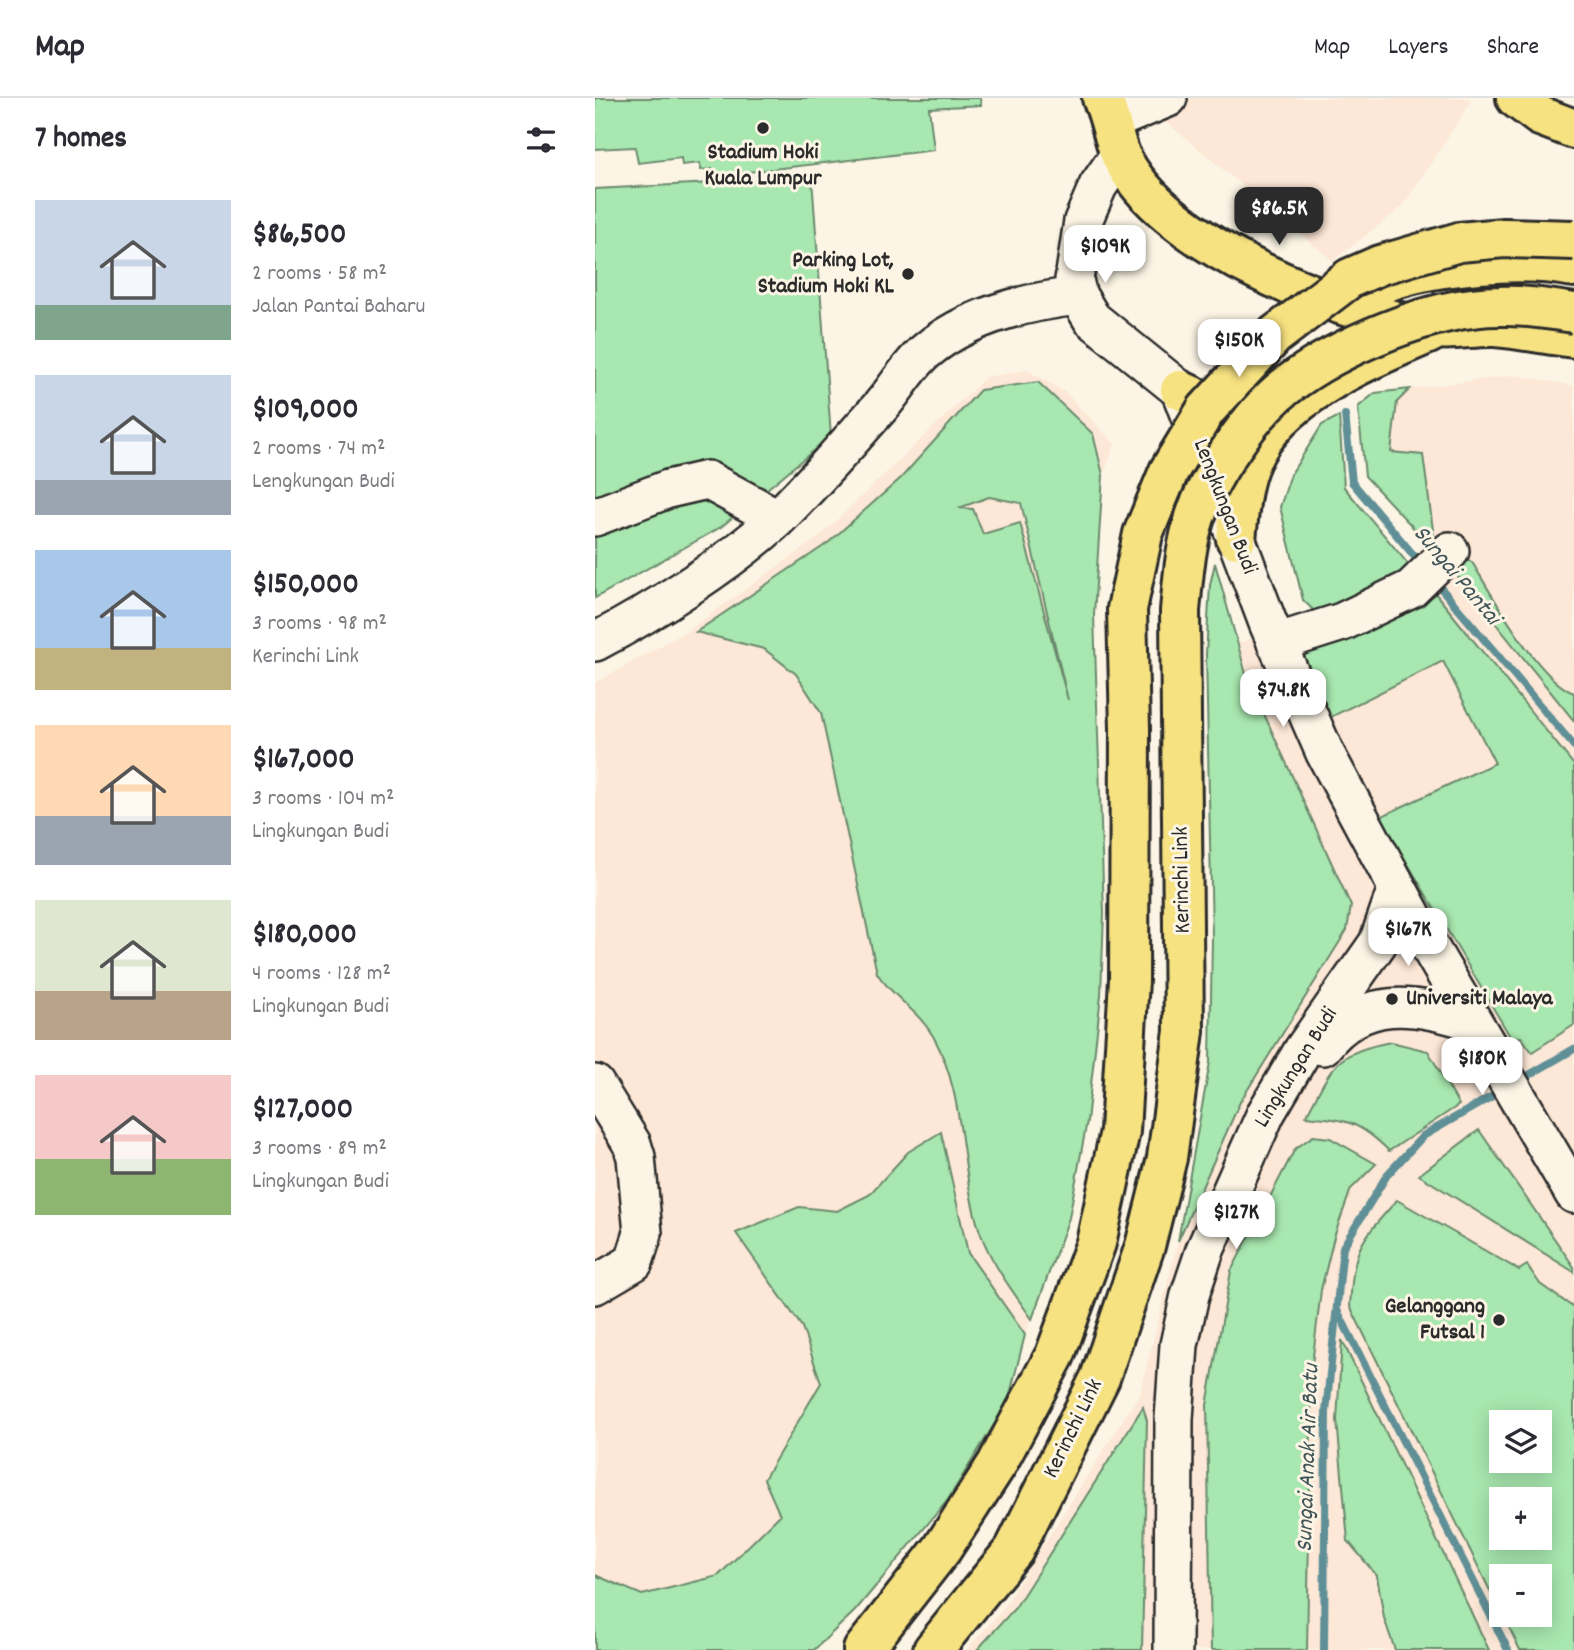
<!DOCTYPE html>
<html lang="en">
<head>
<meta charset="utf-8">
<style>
  body { margin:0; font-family:Dekko,sans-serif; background:#f7f7f7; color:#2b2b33; height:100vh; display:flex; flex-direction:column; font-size:26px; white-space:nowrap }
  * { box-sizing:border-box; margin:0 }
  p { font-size:23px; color:#7c7c81 }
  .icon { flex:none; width:38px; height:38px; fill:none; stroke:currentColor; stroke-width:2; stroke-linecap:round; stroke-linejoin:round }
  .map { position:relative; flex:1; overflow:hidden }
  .drawer { display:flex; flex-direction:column; background:#fff; width:595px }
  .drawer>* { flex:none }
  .fabs { position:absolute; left:894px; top:1312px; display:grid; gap:14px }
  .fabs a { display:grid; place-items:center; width:63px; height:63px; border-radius:0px; background:#fff; box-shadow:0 4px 18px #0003; font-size:35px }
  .price { position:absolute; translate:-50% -60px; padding:0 16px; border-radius:14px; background:#fff; color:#222; font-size:23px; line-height:46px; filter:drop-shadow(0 2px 4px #0008) }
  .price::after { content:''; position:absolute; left:50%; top:42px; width:21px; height:16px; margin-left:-10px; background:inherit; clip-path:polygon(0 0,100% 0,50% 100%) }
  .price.current { background:#2b2b2b; color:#fff }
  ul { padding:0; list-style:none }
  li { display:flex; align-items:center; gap:21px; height:175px; padding:0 35px }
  li span { display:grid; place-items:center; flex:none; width:196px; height:140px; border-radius:0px; color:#555 }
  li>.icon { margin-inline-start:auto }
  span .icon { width:84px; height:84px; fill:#fffc; stroke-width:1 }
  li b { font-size:30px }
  h2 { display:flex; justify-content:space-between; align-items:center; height:84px; padding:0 35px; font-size:30px }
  header { display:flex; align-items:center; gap:42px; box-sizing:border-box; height:98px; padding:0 35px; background:#fff; border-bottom:2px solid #e1e1e2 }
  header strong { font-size:33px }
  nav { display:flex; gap:38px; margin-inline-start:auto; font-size:24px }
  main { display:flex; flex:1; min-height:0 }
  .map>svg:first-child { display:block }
  .built { fill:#fde7d6; fill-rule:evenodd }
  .green { fill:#a8e7af; stroke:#6a896d; stroke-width:2; fill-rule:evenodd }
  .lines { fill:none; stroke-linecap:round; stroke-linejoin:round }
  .stream { stroke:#609097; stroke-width:8 }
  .minor-casing { stroke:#2b2b2b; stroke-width:42 }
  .major-casing { stroke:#2b2b2b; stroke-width:44 }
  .highway-casing { stroke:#2b2b2b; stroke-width:44 }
  .minor { stroke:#fcf5e5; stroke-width:37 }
  .major { stroke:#f7e281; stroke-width:38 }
  .highway { stroke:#f7e281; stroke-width:38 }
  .highway-bridge-casing { stroke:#2b2b2b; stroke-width:44; stroke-linecap:butt }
  .highway-bridge { stroke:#f7e281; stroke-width:38 }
  .poi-dot { fill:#2b2b2b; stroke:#fcf5e5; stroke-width:2.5 }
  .labels { text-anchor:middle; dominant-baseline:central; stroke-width:6; stroke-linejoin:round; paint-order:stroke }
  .poi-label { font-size:23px; font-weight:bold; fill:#2b2b2b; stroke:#fcf5e5; text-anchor:end }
  .street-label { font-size:23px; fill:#2b2b2b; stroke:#fcf5e5 }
  .water-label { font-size:24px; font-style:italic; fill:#415558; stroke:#fcf5e5 }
</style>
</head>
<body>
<header>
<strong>Map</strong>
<nav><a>Map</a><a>Layers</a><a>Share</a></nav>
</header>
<main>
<section class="drawer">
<h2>7 homes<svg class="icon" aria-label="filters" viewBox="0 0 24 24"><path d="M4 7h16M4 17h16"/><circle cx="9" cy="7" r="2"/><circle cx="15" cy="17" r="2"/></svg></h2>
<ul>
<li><span style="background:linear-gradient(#c9d6e8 75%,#7fa58c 0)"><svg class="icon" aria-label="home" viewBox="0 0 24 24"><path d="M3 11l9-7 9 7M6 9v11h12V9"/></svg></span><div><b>$86,500</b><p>2 rooms · 58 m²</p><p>Jalan Pantai Baharu</p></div></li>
<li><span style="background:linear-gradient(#c9d6e8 75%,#9aa5b1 0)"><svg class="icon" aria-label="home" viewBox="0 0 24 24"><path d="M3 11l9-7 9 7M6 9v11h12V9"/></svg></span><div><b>$109,000</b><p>2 rooms · 74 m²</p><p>Lengkungan Budi</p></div></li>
<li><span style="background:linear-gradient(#a9c7e8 70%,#c2b280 0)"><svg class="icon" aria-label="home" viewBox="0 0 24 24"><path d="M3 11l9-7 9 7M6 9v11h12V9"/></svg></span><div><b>$150,000</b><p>3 rooms · 98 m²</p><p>Kerinchi Link</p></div></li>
<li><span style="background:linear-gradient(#ffd9b3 65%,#9aa5b1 0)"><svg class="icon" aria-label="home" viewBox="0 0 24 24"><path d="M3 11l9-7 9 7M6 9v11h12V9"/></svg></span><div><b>$167,000</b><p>3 rooms · 104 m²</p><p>Lingkungan Budi</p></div></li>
<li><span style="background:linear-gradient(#dfe7d0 65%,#b9a48a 0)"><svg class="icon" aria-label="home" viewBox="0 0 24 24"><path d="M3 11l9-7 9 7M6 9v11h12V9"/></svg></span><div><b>$180,000</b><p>4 rooms · 128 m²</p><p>Lingkungan Budi</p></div></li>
<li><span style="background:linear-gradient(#f6c9c9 60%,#8fb573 0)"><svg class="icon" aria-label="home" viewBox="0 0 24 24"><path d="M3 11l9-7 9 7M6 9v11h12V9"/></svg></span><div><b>$127,000</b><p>3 rooms · 89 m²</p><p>Lingkungan Budi</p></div></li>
</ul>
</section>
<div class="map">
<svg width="979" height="1552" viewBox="0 0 979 1552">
  <rect width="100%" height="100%" fill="#fcf5e5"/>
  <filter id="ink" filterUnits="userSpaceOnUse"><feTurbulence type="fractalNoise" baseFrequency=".0143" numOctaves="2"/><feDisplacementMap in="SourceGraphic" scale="14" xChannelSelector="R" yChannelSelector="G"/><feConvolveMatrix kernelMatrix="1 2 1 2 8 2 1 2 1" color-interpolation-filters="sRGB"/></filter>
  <g filter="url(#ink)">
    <g class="built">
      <path d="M 562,0 L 872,0 L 876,4 L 807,109 L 738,163 L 570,23 Z"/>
      <path d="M 432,272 L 470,294 L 520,346 L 508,377 L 499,517 L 509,815 L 506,897 L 492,1023 L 474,1120 L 430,1237 L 373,1155 L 346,1034 L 313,1054 L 274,1097 L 242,1113 L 204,1109 L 141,1136 L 207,1229 L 226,1285 L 169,1381 L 185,1417 L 123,1478 L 47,1497 L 0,1477 L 0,585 L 92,533 L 224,439 L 391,279 Z"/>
      <path d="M 920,277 L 979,288 L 979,1552 L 371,1552 L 405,1515 L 545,1295 L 583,1143 L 615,964 L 617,838 L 611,556 L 691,529 L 841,454 L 796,355 L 802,304 L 815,291 ZM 906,1325 L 945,1325 L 945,1363 L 906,1363 ZM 906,1402 L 945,1402 L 945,1440 L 906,1440 ZM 906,1479 L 945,1479 L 945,1517 L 906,1517 Z"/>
    </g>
    <g class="green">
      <path d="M 0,0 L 385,0 L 386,7 L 334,10 L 339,52 L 119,78 L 118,71 L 106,72 L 105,65 L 87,67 L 86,60 L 43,65 L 40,49 L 0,51 Z"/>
      <path d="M 217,80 L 236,338 L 126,429 L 0,500 L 0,91 Z"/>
      <path d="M 443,284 L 498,336 L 508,377 L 499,517 L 509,815 L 506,897 L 492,1023 L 474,1120 L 437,1221 C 418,1194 396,1165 385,1134 C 364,1071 371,996 338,938 C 323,912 297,899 282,875 L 226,615 L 201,576 L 169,551 L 101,534 L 233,445 L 306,380 L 385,292 ZM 394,399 L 426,405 L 473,602 L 425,425 L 388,436 L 378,411 L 364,410 Z"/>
      <path d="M 815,291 L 802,304 L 796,354 L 828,357 L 841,454 L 770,378 L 763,309 L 780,295 Z"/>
      <path d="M 744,318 L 749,389 L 819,473 L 722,516 L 708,502 L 685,409 L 696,376 L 727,327 Z"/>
      <path d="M 862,460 L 877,464 C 897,497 944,583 979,595 L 979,623 L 856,470 Z"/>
      <path d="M 620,465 L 651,576 L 756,808 L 752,832 L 645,1004 L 583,1143 L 615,964 L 617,838 L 611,556 L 615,487 Z"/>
      <path d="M 840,495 L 979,667 L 979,927 L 937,954 L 926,939 L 916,940 L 785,719 L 900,665 L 848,563 L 736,619 L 705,554 Z"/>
      <path d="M 796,944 L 833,953 L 864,1007 L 794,1053 C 765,1024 751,1021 711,1018 C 738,969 737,955 796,944 Z"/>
      <path d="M 884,1032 L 979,1169 L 979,1174 L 824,1077 Z"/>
      <path d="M 346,1034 L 373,1155 L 430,1237 L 413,1304 L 352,1403 L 260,1513 L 219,1552 L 0,1552 L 0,1477 L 47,1497 L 123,1478 L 185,1417 L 169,1381 L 226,1285 L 207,1229 L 141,1135 L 204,1109 L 242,1113 L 274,1097 L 313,1054 Z"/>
      <path d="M 718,1038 L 735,1040 L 781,1066 L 756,1091 L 739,1139 L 726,1192 L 717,1267 L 712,1552 L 616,1552 L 612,1307 L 636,1173 L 700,1051 Z"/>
      <path d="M 802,1102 L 924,1172 L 932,1167 L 945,1186 L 979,1210 L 979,1552 L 925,1552 L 908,1517 L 945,1517 L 945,1479 L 906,1479 L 906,1515 L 755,1208 C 759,1149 763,1146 802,1102 ZM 906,1325 L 945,1325 L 945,1363 L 906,1363 ZM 906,1402 L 945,1402 L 945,1440 L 906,1440 Z"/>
      <path d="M 747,1242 L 894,1552 L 800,1552 L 789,1520 L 782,1478 L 753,1443 L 742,1322 Z"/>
      <path d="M 548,1309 L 552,1323 L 547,1552 L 382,1552 L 420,1510 Z"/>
    </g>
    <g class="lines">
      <g class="stream">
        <path d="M 750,317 L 757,384 L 826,466"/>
        <path d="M 839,482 L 979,648"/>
        <path d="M 922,984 L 979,951"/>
        <path d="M 743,1214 L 913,1552"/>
        <path d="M 729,1552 L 731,1314 L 748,1149 L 792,1077 L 828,1038 L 908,992"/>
      </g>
      <defs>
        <g id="minor">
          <path d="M 517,23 L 573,0"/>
          <path d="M 525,56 L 503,88 L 488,123 L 479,182 L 483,198 L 497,221 L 585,292 L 673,525 L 730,655 L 831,843 L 979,1096"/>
          <path d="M 0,419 L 73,391 L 112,382 L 182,420"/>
          <path d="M 0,544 C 56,515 135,465 181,422 C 218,386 252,346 286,308 C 301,291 313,269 330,254 C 371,218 431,204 483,198"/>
          <path d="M 681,545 L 747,524 L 816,491 L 855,453"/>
          <path d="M 728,948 C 767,897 820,905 876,923"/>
          <path d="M 0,986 L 37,1046 L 41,1059 L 48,1135 L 39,1164 L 0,1187"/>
          <path d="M 578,1552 L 579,1321 L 584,1247 L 595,1197 L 610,1152 L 671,1015 L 708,952 L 783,845 L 802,790"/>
        </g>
        <g id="major">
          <path d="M 507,0 C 515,18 518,38 525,56 C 566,148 748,217 842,231 C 861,233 881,228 900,229 C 926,231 953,237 979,240"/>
          <path d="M 921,0 L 945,18 L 979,31"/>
          <path d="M 585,292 C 630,314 644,312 693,309"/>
          <path d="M 641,441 C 644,415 645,386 656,362 C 687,296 773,262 835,235"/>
        </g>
        <g id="highway">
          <path d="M 791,184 C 841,166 926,159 979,169"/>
          <path d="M 268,1552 L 347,1451 L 402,1366 L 460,1257 L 501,1145 L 525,1033 L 534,882"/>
          <path d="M 338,1552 L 379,1501"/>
        </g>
      </defs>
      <use href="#minor" class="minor-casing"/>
      <use href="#major" class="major-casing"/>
      <use href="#highway" class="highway-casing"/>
      <use href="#minor" class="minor"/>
      <use href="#major" class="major"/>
      <use href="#highway" class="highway"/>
      <defs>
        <g id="highway-bridge">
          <path d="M 534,882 L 535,631 L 532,511 L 548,436 L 574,373 L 611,312 L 680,237 L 755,180 L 785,167 L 864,144 L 909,140 L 979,142"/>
          <path d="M 379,1501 L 419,1452 L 505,1280 L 550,1148 L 572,1060 L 589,933 L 585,513 C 588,481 590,450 600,419 C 614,378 656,316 690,289 C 743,248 838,208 905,208 C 930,207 955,211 979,215"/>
        </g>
      </defs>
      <use href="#highway-bridge" class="highway-bridge-casing"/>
      <use href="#highway-bridge" class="highway-bridge"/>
    </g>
  </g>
  <g class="poi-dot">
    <circle cx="168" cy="30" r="7"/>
    <circle cx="313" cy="176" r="7"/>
    <circle cx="797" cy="901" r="7"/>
    <circle cx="904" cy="1222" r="7"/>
  </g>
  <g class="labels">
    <g class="poi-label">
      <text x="168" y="55" text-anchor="middle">Stadium Hoki<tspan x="168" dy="26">Kuala Lumpur</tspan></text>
      <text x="299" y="163">Parking Lot,<tspan x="299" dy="26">Stadium Hoki KL</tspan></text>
      <text x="811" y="901" text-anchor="start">Universiti Malaya</text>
      <text x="890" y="1209">Gelanggang<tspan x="890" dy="26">Futsal 1</tspan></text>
    </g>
    <g class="street-label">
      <text transform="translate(629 409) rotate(69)">Lengkungan Budi</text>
      <text transform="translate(588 782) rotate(-91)">Kerinchi Link</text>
      <text transform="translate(702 970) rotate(-58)">Lingkungan Budi</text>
      <text transform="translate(479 1331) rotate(-64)">Kerinchi Link</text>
    </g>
    <g class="water-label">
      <text transform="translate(861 478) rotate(50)">Sungai Pantai</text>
      <text transform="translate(714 1360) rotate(-88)">Sungai Anak Air Batu</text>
    </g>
  </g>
</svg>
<div class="fabs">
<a><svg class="icon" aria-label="layers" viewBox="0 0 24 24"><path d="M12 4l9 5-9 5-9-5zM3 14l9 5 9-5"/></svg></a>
<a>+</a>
<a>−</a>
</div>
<b class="price current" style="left:684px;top:149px">$86.5K</b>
<b class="price" style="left:510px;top:187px">$109K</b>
<b class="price" style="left:644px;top:281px">$150K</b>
<b class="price" style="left:688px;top:631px">$74.8K</b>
<b class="price" style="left:813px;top:870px">$167K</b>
<b class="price" style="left:887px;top:999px">$180K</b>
<b class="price" style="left:641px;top:1153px">$127K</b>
</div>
</main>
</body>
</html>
